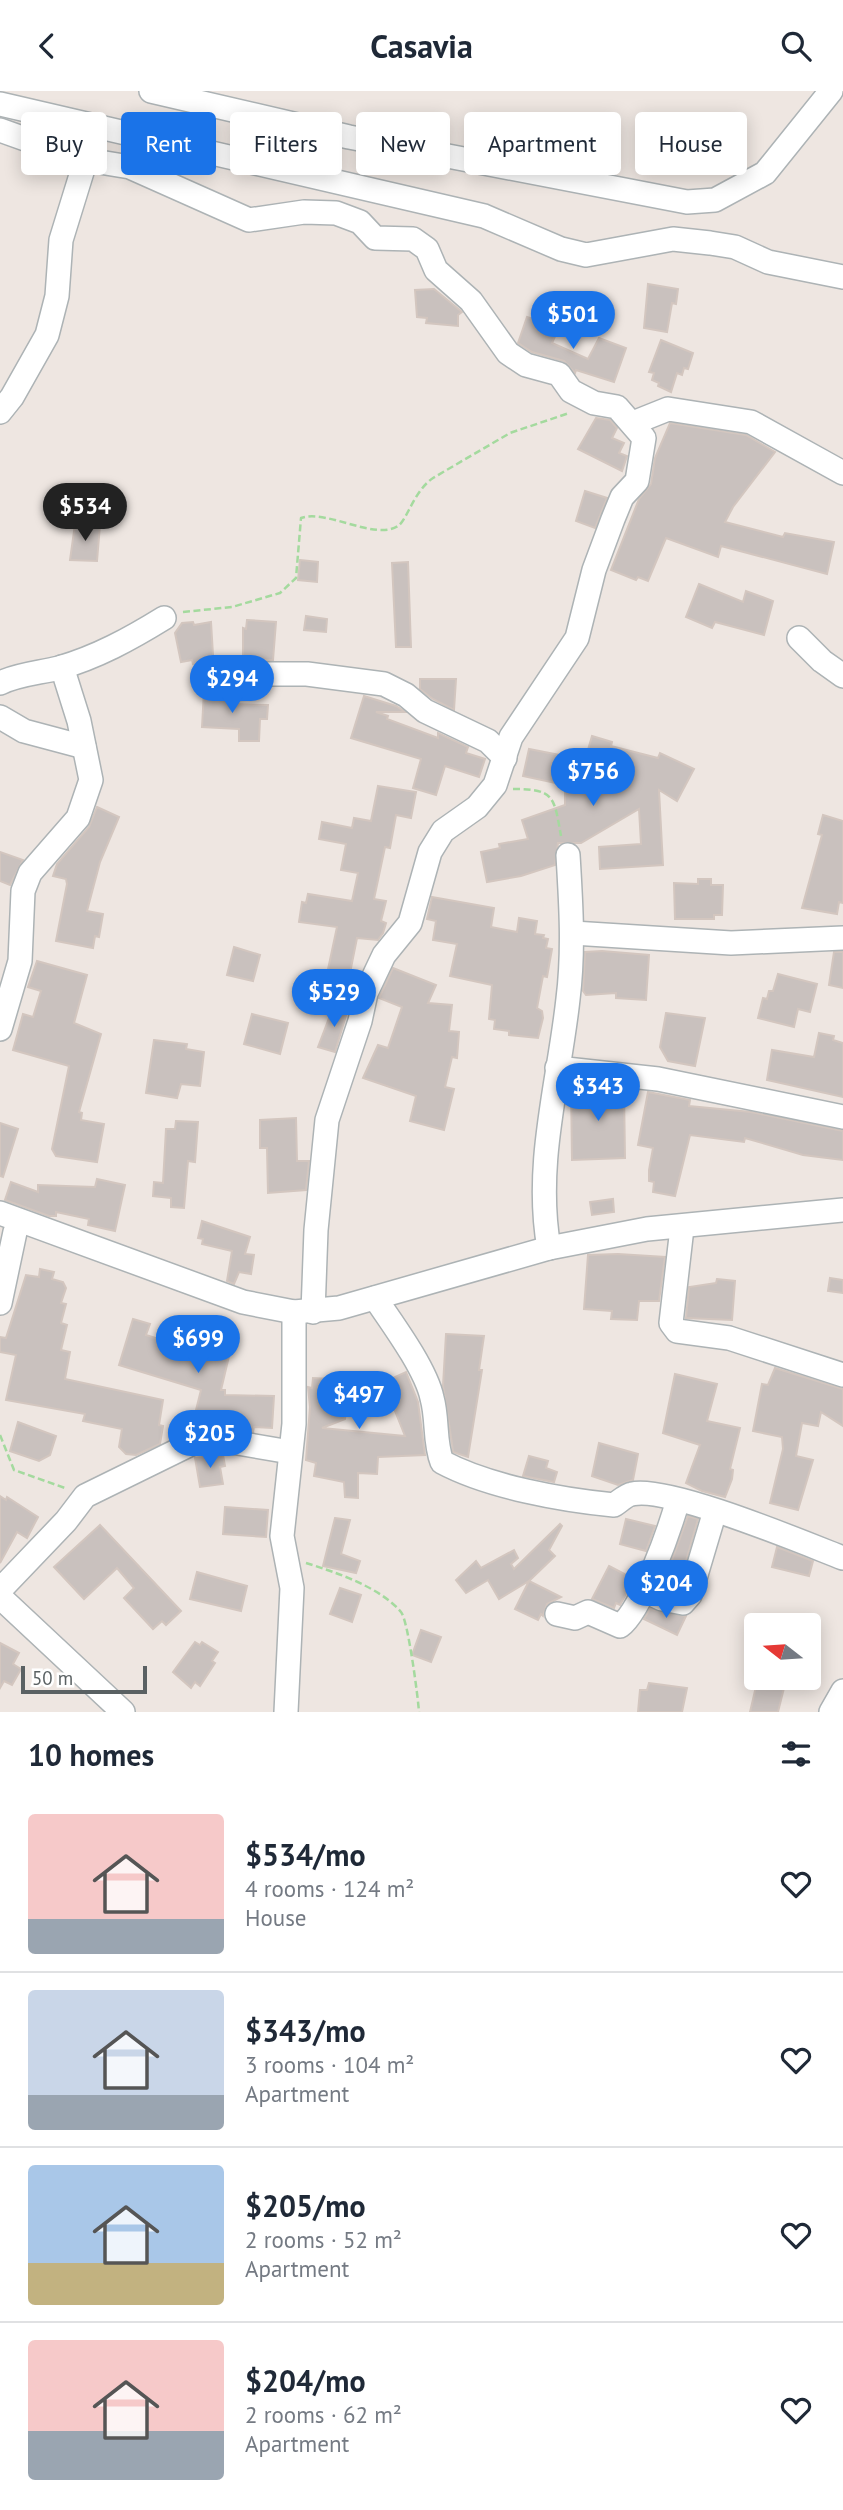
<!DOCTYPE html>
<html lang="en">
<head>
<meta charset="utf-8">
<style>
  body { margin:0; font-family:"PT Sans",sans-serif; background:#f2f2f3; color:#1f2937; height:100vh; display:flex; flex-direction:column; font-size:26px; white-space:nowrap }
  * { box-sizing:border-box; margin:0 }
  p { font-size:23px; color:#747a83 }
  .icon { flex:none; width:38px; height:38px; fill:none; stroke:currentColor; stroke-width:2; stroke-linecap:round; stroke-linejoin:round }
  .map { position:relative; height:1621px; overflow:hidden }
  .drawer { display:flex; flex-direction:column; background:#fff; flex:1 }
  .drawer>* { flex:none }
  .top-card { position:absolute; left:21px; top:21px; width:802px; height:63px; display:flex; gap:14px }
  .needle { width:46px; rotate:287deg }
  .fabs { position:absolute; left:744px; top:1522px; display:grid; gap:14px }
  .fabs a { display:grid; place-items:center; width:77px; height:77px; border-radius:7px; background:#fff; box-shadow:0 4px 18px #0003; font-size:35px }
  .scale { position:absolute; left:21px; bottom:18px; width:126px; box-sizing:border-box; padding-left:7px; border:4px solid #5a6163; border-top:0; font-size:19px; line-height:24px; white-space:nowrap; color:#5a6163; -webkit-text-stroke:5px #fff; paint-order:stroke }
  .price { position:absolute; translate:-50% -60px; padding:0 16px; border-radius:24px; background:#1a73e8; color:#fff; font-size:23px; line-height:46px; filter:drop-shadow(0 2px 4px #0008) }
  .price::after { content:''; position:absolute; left:50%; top:42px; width:21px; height:16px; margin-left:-10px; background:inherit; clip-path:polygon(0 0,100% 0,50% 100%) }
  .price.current { background:#222; color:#fff }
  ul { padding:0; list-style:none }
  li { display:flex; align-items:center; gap:21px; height:175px; padding:0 28px }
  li+li { border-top:2px solid #e0e1e3 }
  li span { display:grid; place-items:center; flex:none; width:196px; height:140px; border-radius:7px; color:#555 }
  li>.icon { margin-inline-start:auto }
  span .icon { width:84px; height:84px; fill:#fffc; stroke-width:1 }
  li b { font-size:30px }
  h2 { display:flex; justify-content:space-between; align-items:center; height:84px; padding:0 28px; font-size:30px }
  .pill { padding:0 24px; border-radius:7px; background:#fff; box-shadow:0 4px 18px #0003; font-size:24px; line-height:63px }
  .pill.current { background:#1a73e8; color:#fff }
  header { display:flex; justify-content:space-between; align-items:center; height:91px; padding:0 28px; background:#fff; font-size:32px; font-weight:700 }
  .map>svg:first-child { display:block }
  .building { fill:#c9c1be; stroke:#d3c6bf; stroke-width:2 }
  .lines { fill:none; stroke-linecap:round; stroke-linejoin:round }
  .minor-casing { stroke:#adb3b5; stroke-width:26 }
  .path { stroke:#a4da9e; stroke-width:2.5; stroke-dasharray:7 3.5; stroke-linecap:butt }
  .minor { stroke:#fff; stroke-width:23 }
</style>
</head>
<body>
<header><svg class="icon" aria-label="back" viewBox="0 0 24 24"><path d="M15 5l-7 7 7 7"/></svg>Casavia<svg class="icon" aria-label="search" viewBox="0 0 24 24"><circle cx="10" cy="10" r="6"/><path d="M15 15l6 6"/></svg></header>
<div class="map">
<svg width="843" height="1621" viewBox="0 0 843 1621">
  <rect width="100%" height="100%" fill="#eee6e1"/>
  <g class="building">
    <path d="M 648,193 L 678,198 L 676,213 L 672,212 L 667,241 L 644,237 Z"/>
    <path d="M 434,198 L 462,221 L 458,224 L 458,235 L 426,232 L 427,227 L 417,226 L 415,199 Z"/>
    <path d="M 527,226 L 551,234 L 549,238 L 557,241 L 552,252 L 588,268 L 599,247 L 626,257 L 614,291 L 576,279 L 575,282 L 564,270 L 532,261 L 518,252 Z"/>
    <path d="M 661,249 L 693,262 L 688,278 L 684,277 L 682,284 L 677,282 L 671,301 L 658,295 L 659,292 L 652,289 L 654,282 L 649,281 Z"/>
    <path d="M 596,327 L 610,329 L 617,337 L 612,347 L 624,352 L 619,362 L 627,365 L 622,380 L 578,358 Z"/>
    <path d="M 670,332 L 746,344 L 775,361 L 733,416 L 725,431 L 783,446 L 785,442 L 834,451 L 827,483 L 721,455 L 718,466 L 666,447 L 648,490 L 638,486 L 636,489 L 611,479 L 639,408 L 651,393 L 655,367 Z"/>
    <path d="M 585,400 L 607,407 L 595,437 L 576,430 Z"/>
    <path d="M 75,433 L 100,434 L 97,470 L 70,469 Z"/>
    <path d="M 300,469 L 318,471 L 317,491 L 298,489 Z"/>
    <path d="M 408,471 L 411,556 L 396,556 L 392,472 Z"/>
    <path d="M 699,493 L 743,511 L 746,500 L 773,510 L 764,544 L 715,531 L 712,537 L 686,526 Z"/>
    <path d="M 306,525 L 327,528 L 326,541 L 304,539 Z"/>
    <path d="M 247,529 L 276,531 L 273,569 L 243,569 L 243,537 L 246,538 Z"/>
    <path d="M 193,531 L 194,534 L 211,531 L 213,564 L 209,569 L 193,573 L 192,569 L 181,571 L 175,542 L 182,532 Z"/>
    <path d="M 420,588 L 456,588 L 454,619 L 433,608 L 420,598 Z"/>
    <path d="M 210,597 L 227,597 L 226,601 L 231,601 L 230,613 L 268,614 L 267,628 L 260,628 L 259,650 L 239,650 L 239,638 L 202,636 L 204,600 L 210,600 Z"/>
    <path d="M 364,605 L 396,615 L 405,621 L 376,621 L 388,625 L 387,628 L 438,647 L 438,642 L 468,656 L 466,662 L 485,668 L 479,686 L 445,675 L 436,704 L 413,697 L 421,668 L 351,647 Z"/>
    <path d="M 592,645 L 612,651 L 611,655 L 658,667 L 660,662 L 694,678 L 677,710 L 659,699 L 663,774 L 600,778 L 599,756 L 641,753 L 639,718 L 581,752 L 558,752 L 555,774 L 521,785 L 487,791 L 481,761 L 500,757 L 499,753 L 528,748 L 522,729 L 565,714 L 565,694 L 523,685 L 529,658 L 585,669 Z"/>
    <path d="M 378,695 L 416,701 L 411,727 L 396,724 L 390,757 L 385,756 L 374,808 L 386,810 L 381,830 L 386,832 L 383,842 L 378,849 L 357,847 L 349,887 L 327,883 L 337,836 L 299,831 L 302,811 L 306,812 L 308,803 L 352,810 L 358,782 L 341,779 L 346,753 L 319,748 L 322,731 L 352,737 L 354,727 L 371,730 Z"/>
    <path d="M 97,716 L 119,726 L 100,771 L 87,820 L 103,823 L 99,846 L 95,845 L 93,857 L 56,850 L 67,793 L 66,788 L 53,785 L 57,773 L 89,736 Z"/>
    <path d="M 823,724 L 843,730 L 843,812 L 839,811 L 837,823 L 802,817 L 822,744 L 818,743 Z"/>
    <path d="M 0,761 L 23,769 L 10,794 L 0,790 Z"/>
    <path d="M 698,788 L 711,788 L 711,794 L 723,794 L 722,824 L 714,824 L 714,828 L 675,828 L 674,792 L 698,793 Z"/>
    <path d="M 432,806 L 494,817 L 491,836 L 517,841 L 519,827 L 537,830 L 535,843 L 544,844 L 543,847 L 548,848 L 546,857 L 552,858 L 547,886 L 543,885 L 537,917 L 542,920 L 543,927 L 538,947 L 509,944 L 509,940 L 494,938 L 495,929 L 489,928 L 492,894 L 450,885 L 457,853 L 433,849 L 436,830 L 427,828 Z"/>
    <path d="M 234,856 L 260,864 L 253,890 L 227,884 Z"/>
    <path d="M 602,860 L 649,864 L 646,909 L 616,907 L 616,902 L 586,904 L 583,900 L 585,861 Z"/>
    <path d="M 834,861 L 843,861 L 843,897 L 829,894 Z"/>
    <path d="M 37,870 L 87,884 L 74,932 L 101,943 L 79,1021 L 82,1022 L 81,1029 L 104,1033 L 97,1071 L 56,1065 L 52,1058 L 69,975 L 13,959 L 23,923 L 33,926 L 41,900 L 28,896 Z"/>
    <path d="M 393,877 L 436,894 L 428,912 L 452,914 L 449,940 L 459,941 L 457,967 L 452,966 L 445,996 L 454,998 L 444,1039 L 410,1030 L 416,1005 L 363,987 L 378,954 L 388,957 L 402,916 L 379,907 Z"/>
    <path d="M 778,883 L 817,893 L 810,921 L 798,918 L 794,936 L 758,927 L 763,907 L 767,908 L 769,900 L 773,900 Z"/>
    <path d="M 334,914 L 348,918 L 335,961 L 318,956 Z"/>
    <path d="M 666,922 L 705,927 L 695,975 L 668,970 L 660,956 Z"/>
    <path d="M 252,923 L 288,932 L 280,963 L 244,953 Z"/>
    <path d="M 819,942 L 834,945 L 833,949 L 843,952 L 843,1006 L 767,989 L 772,959 L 814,966 Z"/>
    <path d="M 154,949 L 187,953 L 186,958 L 204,961 L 200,995 L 181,993 L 177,1007 L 146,1002 Z"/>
    <path d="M 571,993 L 624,998 L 625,1067 L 572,1069 Z"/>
    <path d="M 648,1001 L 690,1009 L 689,1015 L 751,1021 L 843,1040 L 843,1069 L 803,1064 L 745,1047 L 744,1051 L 690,1044 L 675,1105 L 653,1101 L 654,1091 L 649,1090 L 649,1079 L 653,1057 L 638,1054 Z"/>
    <path d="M 296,1027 L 297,1070 L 309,1070 L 306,1099 L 268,1102 L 267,1057 L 260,1057 L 260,1029 Z"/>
    <path d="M 176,1030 L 198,1031 L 195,1071 L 188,1070 L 184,1117 L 171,1116 L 171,1107 L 153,1105 L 154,1091 L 163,1092 L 166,1038 L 175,1038 Z"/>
    <path d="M 0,1032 L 18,1038 L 3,1086 L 0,1085 Z"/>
    <path d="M 97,1088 L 125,1094 L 115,1140 L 88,1134 L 89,1128 L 56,1121 L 56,1125 L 49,1125 L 5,1109 L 11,1091 L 38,1101 L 38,1094 L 95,1096 Z"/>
    <path d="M 613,1108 L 614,1121 L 592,1124 L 590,1111 Z"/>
    <path d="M 202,1130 L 250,1146 L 245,1163 L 254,1164 L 251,1183 L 239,1181 L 234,1193 L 227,1190 L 232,1160 L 202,1153 L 203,1148 L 198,1147 Z"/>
    <path d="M 618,1163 L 665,1166 L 659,1210 L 639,1210 L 637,1229 L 611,1228 L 612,1220 L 584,1218 L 588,1164 Z"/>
    <path d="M 40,1178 L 54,1181 L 52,1188 L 63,1191 L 66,1197 L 61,1212 L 66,1213 L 61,1232 L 67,1234 L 61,1259 L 70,1261 L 65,1288 L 163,1309 L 159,1334 L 163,1335 L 160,1353 L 136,1364 L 126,1363 L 119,1356 L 122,1338 L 83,1330 L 85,1323 L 6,1309 L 16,1264 L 0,1261 L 0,1246 L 6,1247 L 26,1184 L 39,1186 Z"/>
    <path d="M 830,1187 L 843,1189 L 843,1202 L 828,1200 Z"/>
    <path d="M 717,1188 L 735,1190 L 732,1229 L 686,1227 L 689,1196 L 716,1192 Z"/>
    <path d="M 133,1228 L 150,1233 L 146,1244 L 200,1261 L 205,1238 L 234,1244 L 221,1299 L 225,1299 L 225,1304 L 274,1305 L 272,1337 L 254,1336 L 253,1341 L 231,1337 L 231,1329 L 194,1327 L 201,1299 L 119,1274 Z"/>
    <path d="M 446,1243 L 484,1245 L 479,1279 L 482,1279 L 468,1366 L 453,1361 L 452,1353 L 443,1295 Z"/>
    <path d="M 775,1277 L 843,1298 L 843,1335 L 821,1321 L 818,1335 L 802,1332 L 796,1365 L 813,1369 L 798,1419 L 770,1412 L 783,1358 L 782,1346 L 753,1340 L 762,1293 L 768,1294 Z"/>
    <path d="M 406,1281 L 418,1311 L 425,1364 L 378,1366 L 377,1383 L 358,1382 L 358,1407 L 345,1406 L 344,1391 L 314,1385 L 316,1372 L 306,1369 L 310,1316 L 308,1296 L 312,1297 L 313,1287 L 349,1289 L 345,1328 L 322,1337 L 405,1345 L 391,1310 L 371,1318 L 364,1300 Z"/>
    <path d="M 675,1283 L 717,1293 L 707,1330 L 740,1337 L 730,1378 L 733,1379 L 732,1388 L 725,1406 L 702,1400 L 686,1392 L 700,1354 L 663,1342 Z"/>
    <path d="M 18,1331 L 56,1345 L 50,1364 L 39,1370 L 10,1360 Z"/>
    <path d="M 599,1352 L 638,1363 L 633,1389 L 618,1394 L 592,1385 Z"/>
    <path d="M 223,1364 L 225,1375 L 220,1376 L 223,1393 L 200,1396 L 195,1367 Z"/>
    <path d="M 529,1365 L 548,1370 L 546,1377 L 557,1381 L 554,1391 L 523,1385 Z"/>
    <path d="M 0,1405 L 6,1409 L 7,1406 L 38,1426 L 27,1447 L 17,1441 L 0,1472 Z"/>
    <path d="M 225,1416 L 268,1419 L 266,1446 L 223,1443 Z"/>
    <path d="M 688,1425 L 698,1428 L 684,1477 L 671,1472 Z"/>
    <path d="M 335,1427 L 350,1429 L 341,1463 L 360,1470 L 356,1482 L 323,1475 Z"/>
    <path d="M 626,1428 L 655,1435 L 646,1460 L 620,1453 Z"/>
    <path d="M 560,1433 L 562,1435 L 549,1459 L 555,1465 L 529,1490 L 561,1506 L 547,1513 L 543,1525 L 541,1523 L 538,1529 L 515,1518 L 529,1490 L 499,1508 L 488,1489 L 466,1502 L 456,1489 L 476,1470 L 481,1477 L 514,1459 L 518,1467 L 511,1473 L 514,1478 Z"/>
    <path d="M 100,1434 L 181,1520 L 166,1534 L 162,1530 L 153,1538 L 124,1507 L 134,1497 L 117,1477 L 84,1508 L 54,1476 Z"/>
    <path d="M 777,1456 L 813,1470 L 809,1485 L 772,1476 Z"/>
    <path d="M 609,1475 L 634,1488 L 620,1514 L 616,1512 L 614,1517 L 592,1508 Z"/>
    <path d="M 197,1481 L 247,1495 L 241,1520 L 190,1508 Z"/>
    <path d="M 340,1497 L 361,1504 L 352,1531 L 330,1523 Z"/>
    <path d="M 650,1518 L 686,1525 L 677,1544 L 644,1528 Z"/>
    <path d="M 421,1539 L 441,1546 L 431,1571 L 412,1564 Z"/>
    <path d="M 195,1551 L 200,1554 L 202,1551 L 218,1561 L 212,1570 L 215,1572 L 200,1595 L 195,1591 L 191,1597 L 173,1581 Z"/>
    <path d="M 0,1552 L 19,1562 L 13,1573 L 21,1578 L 12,1594 L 4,1590 L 0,1597 Z"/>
    <path d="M 758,1587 L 785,1593 L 778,1621 L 750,1621 Z"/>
    <path d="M 649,1592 L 687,1597 L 682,1621 L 638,1621 L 640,1599 L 647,1599 Z"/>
  </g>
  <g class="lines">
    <defs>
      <g id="minor">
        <path d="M 151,0 L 349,46 L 687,111 L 715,109 L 765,82 L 831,0"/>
        <path d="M 0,13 L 484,125 L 561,158 L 586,164 L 673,148 L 710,152 L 735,156 L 768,171 L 843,186"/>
        <path d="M 0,39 L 81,68 L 130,76 L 249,129 L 304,121 L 336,122 L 360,131 L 375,147 L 413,148 L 427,158 L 436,179 L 471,210 L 508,262 L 526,274 L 559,283 L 571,300 L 594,312 L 617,316 L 644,347 L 637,390 L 622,406 L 613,428 L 594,479 L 577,547 L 511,646 L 495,694 L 477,716 L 443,740 L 430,761 L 410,832 L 384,864 L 366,902 L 360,930 L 327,1029 L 316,1139 L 313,1221"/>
        <path d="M 0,321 L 12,306 L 47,244 L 57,205 L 61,149 L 86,68"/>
        <path d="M 633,332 L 668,318 L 751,331 L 843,382"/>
        <path d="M 799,547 L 822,570 L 843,585"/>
        <path d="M 206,583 L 307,583 L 384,593 L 406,604 L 425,620 L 488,650 L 505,667"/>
        <path d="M 0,592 C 19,583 39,582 59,577 C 97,566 130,548 164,527"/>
        <path d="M 0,626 L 24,640 L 84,656"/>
        <path d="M 573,842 L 731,852 L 843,847"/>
        <path d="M 0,938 L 20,870 L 23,800 L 30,782 L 78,727 L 91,689 L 79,630 L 62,576"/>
        <path d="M 557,977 L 658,988 L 843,1026"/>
        <path d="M 0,1122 L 243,1211 L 294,1221 L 339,1217 L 549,1157 L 647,1138 L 843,1119"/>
        <path d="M 682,1137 L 671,1232 L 677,1240 L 729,1247 L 843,1284"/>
        <path d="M 549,1157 C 534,1073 559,991 568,908 C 574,860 571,813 568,764"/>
        <path d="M 375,1207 C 392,1232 426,1278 432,1307 C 438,1328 434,1351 442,1371 C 489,1396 562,1409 614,1414 C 620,1410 626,1404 632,1403 C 666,1394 804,1452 843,1467"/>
        <path d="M 0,1212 L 15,1141 L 20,1130"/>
        <path d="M 0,1499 L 66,1430 L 85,1405 L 195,1351 L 220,1349 L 290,1361"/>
        <path d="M 645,1500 L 662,1508 L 683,1512 L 690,1504 L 715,1420"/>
        <path d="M 0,1506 L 123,1621"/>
        <path d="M 557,1523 L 575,1527 L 588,1521 L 620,1535 C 642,1519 670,1437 678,1409"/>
        <path d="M 286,1621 L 292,1497 L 282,1445 L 294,1333 L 294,1221"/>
        <path d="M 831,1621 L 843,1600"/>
      </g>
    </defs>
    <use href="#minor" class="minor-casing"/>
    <g class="path">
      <path d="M 183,521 L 232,516 L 280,502 L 296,487 L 301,427 C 327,418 375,450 398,435 C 407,429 414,400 433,387 L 510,342 L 569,322"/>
      <path d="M 513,698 C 555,698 554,706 561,745"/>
      <path d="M 0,1344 L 14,1379 L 65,1397"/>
      <path d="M 306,1472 C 335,1481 380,1496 401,1521 C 408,1529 418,1606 419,1621"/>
    </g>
    <use href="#minor" class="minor"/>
  </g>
</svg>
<div class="fabs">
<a><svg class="needle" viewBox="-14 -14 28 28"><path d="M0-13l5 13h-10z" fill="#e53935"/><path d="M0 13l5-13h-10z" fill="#747a83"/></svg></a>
</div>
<div class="scale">50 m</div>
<b class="price" style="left:573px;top:260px">$501</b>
<b class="price current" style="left:85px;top:452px">$534</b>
<b class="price" style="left:232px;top:624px">$294</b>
<b class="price" style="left:593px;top:717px">$756</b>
<b class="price" style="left:334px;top:938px">$529</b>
<b class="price" style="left:598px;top:1032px">$343</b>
<b class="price" style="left:198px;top:1284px">$699</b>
<b class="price" style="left:359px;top:1340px">$497</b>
<b class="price" style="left:210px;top:1379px">$205</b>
<b class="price" style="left:666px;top:1529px">$204</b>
<div class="top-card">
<a class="pill">Buy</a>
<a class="pill current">Rent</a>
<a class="pill">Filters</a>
<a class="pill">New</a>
<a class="pill">Apartment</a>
<a class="pill">House</a>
</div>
</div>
<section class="drawer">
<h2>10 homes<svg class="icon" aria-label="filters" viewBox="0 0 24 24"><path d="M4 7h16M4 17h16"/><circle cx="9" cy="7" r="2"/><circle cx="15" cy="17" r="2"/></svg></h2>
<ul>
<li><span style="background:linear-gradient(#f6c9c9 75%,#9aa5b1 0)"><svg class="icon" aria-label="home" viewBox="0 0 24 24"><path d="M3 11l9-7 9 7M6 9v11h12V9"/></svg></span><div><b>$534/mo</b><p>4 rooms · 124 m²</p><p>House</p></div><svg class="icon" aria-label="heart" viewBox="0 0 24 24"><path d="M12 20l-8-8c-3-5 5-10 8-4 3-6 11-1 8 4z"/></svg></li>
<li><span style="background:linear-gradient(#c9d6e8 75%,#9aa5b1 0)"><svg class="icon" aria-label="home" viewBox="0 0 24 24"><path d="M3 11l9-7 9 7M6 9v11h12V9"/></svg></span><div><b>$343/mo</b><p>3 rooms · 104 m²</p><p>Apartment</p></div><svg class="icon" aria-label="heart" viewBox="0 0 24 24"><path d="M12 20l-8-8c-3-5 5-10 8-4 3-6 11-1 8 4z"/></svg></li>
<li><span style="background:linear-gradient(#a9c7e8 70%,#c2b280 0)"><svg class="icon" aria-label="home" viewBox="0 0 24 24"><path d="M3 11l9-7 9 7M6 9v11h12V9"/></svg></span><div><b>$205/mo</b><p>2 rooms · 52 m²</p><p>Apartment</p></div><svg class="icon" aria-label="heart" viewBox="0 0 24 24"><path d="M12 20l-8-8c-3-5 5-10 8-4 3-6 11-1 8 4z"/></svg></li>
<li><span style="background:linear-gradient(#f6c9c9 65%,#9aa5b1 0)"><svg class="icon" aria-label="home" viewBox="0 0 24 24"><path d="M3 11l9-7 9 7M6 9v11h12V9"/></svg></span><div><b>$204/mo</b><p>2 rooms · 62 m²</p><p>Apartment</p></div><svg class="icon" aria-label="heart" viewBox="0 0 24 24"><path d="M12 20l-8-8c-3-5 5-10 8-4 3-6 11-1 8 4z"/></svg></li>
</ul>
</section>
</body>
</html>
